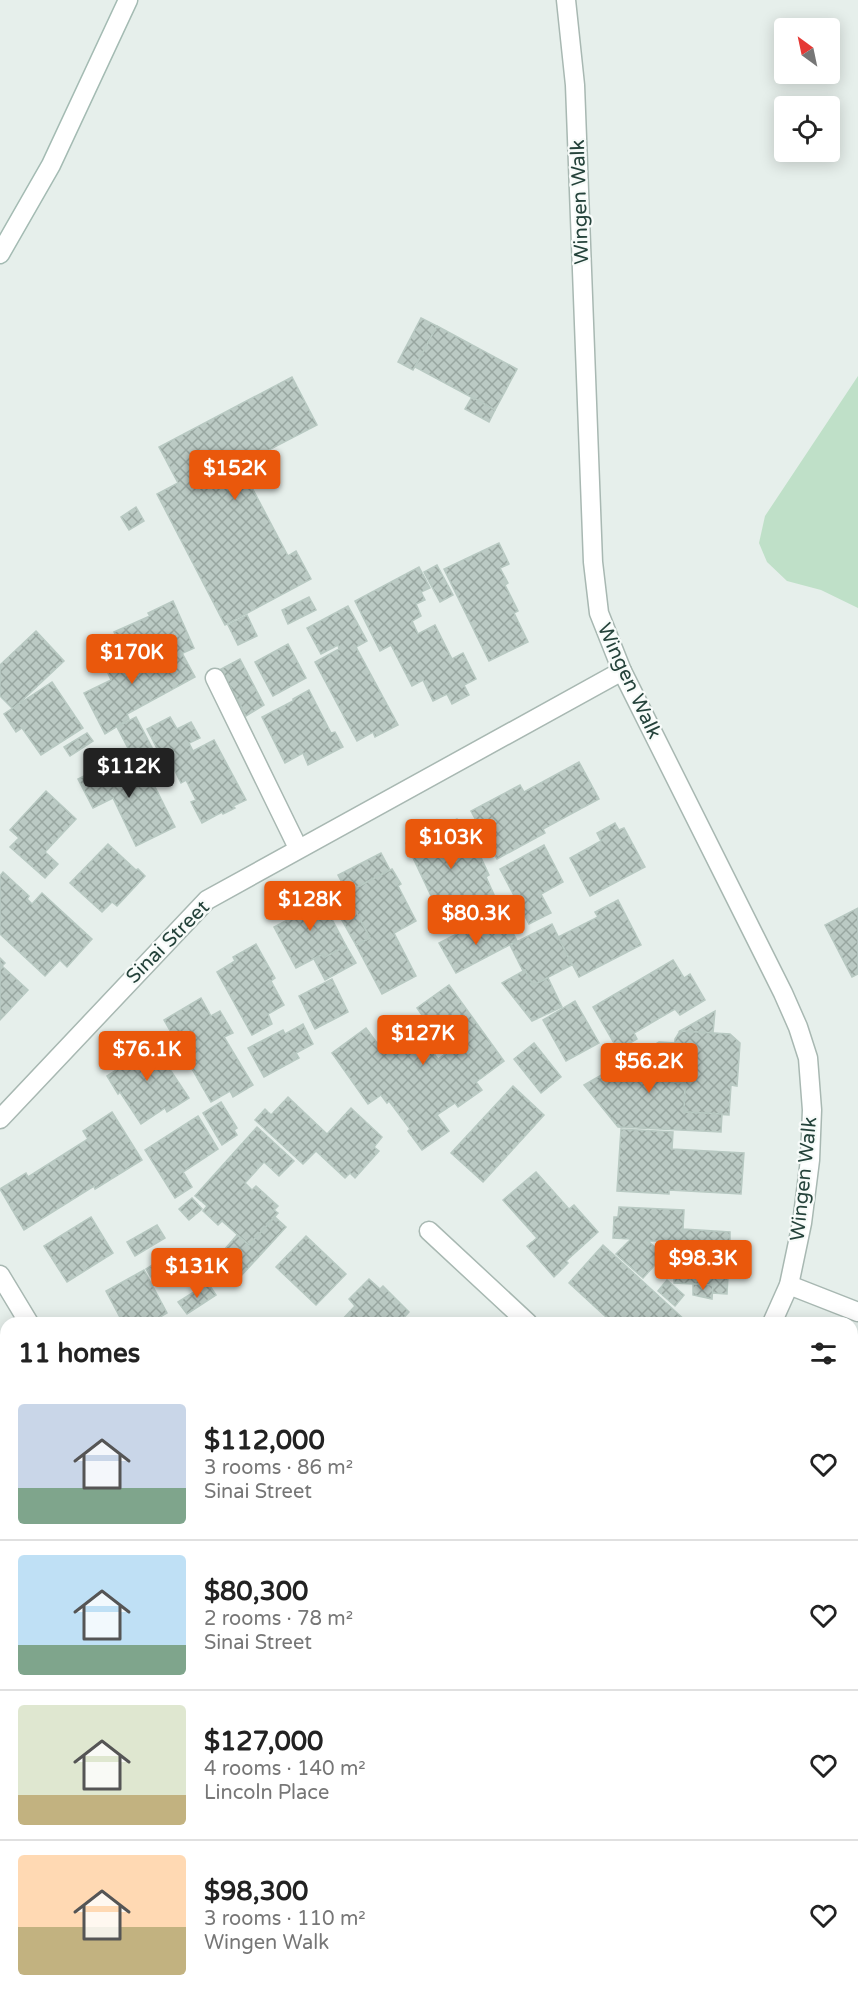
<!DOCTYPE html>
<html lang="en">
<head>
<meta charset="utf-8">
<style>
  body { margin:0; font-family:"Varela Round",sans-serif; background:#f6f6f6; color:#222; height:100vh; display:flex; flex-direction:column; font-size:22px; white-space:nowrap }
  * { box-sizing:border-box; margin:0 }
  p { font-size:20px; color:#767676 }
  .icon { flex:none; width:33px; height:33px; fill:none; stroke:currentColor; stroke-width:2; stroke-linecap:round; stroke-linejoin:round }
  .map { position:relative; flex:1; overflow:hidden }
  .side { position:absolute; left:0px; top:1317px; width:858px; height:686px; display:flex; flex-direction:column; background:#fff; border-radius:18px 18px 0 0; box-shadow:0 3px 15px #0003 }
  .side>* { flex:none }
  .needle { width:39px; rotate:327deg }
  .controls { position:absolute; left:774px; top:18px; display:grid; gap:12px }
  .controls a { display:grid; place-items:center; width:66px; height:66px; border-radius:6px; background:#fff; box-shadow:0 3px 15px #0003; font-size:30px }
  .price { position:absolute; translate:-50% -51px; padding:0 14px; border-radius:6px; background:#ea580c; color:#fff; font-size:20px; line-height:39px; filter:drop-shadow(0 2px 3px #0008) }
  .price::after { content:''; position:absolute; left:50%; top:36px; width:18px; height:14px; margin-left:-9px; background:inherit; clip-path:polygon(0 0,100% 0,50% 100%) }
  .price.on { background:#222; color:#fff }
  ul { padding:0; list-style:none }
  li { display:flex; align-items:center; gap:18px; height:150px; padding:0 18px }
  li+li { border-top:2px solid #e0e0e0 }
  li span { display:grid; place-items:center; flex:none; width:168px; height:120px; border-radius:6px; color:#555 }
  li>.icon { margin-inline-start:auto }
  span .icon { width:72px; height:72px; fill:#fffc; stroke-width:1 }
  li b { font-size:26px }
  h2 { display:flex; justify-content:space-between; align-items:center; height:72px; padding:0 18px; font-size:26px }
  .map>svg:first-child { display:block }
  .built { fill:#d4dfda }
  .pitch { fill:#bfe0c8 }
  .building { fill:url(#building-cross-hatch); stroke:#b8c9c2; stroke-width:1.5 }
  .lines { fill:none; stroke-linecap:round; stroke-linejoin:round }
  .lane-casing { stroke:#a8b8b2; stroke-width:21 }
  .street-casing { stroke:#a8b8b2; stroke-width:21 }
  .secondary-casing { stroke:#a4bbb3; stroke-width:21 }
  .lane { stroke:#fff; stroke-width:18 }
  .street { stroke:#fff; stroke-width:18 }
  .secondary { stroke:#fff; stroke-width:18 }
  .labels { text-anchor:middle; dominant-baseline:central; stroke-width:4.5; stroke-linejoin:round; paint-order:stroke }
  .street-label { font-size:20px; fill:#24423a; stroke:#f7fbf9 }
</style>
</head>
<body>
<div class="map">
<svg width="858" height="2002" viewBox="0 0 858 2002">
  <defs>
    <pattern id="building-cross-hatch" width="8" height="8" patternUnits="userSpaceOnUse" patternTransform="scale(1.5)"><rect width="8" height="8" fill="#bbcac4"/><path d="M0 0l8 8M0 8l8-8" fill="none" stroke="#98a6a0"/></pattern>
  </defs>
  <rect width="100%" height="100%" fill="#e6efeb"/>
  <path class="built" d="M 0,1684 L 6,1685 L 6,1882 L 0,1886 Z"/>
  <path class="pitch" d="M 858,376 L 858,608 L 821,590 L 787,581 L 767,562 L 759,543 L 765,516 Z"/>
  <g class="building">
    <path d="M 421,318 L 437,326 L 413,370 L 398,362 Z"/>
    <path d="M 437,326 L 517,369 L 495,410 L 415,367 Z"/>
    <path d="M 292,377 L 317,425 L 240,465 L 288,556 L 296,551 L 311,579 L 225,625 L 157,494 L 178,483 L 159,447 Z"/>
    <path d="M 472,397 L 495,410 L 489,422 L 465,409 Z"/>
    <path d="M 136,507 L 144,521 L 129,530 L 121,517 Z"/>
    <path d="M 499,543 L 509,564 L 500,568 L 508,583 L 505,585 L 518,611 L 514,613 L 528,642 L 489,661 L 444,569 Z"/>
    <path d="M 437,565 L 453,595 L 440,602 L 424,572 Z"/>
    <path d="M 419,567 L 430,588 L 421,592 L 425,600 L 416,604 L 421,616 L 412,621 L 418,634 L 435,625 L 452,659 L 463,653 L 476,679 L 464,685 L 469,695 L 452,704 L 447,694 L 433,701 L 423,680 L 412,686 L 391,645 L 380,651 L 355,601 Z"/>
    <path d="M 309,597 L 316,610 L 288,624 L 282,610 Z"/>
    <path d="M 173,601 L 194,648 L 133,675 L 114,632 L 150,616 L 148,613 Z"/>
    <path d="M 348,606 L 367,641 L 356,647 L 398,725 L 375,737 L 373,732 L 357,741 L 315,662 L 339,649 L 338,645 L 321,654 L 307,628 Z"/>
    <path d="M 247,615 L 257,636 L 238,645 L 228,625 Z"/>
    <path d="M 36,631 L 64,661 L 13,709 L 0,696 L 0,665 Z"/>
    <path d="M 116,637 L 133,675 L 182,653 L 195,677 L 127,714 L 129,719 L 105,734 L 84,693 L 111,680 L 96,646 Z"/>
    <path d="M 288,644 L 306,678 L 273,696 L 255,662 Z"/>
    <path d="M 240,659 L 264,705 L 246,716 L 221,669 Z"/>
    <path d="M 52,682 L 83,728 L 41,755 L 22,728 L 16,732 L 4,714 Z"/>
    <path d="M 309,690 L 331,733 L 335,732 L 343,747 L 308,765 L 303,753 L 285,763 L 262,717 L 293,701 L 293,699 Z"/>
    <path d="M 136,717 L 160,763 L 141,773 L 117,727 Z"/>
    <path d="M 170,717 L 177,729 L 191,722 L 200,738 L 189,743 L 193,751 L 214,740 L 246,800 L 233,806 L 235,808 L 223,814 L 222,812 L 202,823 L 191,802 L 196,800 L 186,780 L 181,783 L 172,765 L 167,768 L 147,729 Z"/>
    <path d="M 87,733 L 93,741 L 70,756 L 64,747 Z"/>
    <path d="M 124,755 L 138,783 L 150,777 L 175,827 L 136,846 L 113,798 L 93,808 L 78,779 Z"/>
    <path d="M 579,762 L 599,799 L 543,829 L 545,833 L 497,859 L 471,811 L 520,785 L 524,792 Z"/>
    <path d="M 46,791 L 76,819 L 45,852 L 58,864 L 45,878 L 10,847 L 19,838 L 10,830 Z"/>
    <path d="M 457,819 L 473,851 L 477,849 L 489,875 L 486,877 L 495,897 L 443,921 L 406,843 Z"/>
    <path d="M 615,823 L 619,830 L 624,828 L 645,867 L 590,896 L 570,858 L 601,841 L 597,833 Z"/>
    <path d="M 108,844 L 136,870 L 138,869 L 145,876 L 117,906 L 112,902 L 102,912 L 70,883 Z"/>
    <path d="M 544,845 L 563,882 L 541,894 L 551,913 L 529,924 L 500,869 Z"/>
    <path d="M 381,853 L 390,870 L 347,892 L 338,875 Z"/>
    <path d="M 392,869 L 401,884 L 398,886 L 416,921 L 394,933 L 416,976 L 382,994 L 356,945 L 370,938 L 354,908 L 352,910 L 344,894 Z"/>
    <path d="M 3,872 L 29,896 L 27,899 L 32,904 L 42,893 L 92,939 L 67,967 L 60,960 L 45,976 L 0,934 L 0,876 Z"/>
    <path d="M 320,891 L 327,904 L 325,906 L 346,946 L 325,957 L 323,954 L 296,968 L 274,927 L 295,916 L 290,908 Z"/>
    <path d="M 344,894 L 352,910 L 354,908 L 370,938 L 356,945 L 331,901 Z"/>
    <path d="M 618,900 L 641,945 L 579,977 L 558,937 L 598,917 L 595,912 Z"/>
    <path d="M 858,908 L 858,974 L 852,977 L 825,925 Z"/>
    <path d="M 507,921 L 517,941 L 456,973 L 439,943 L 468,928 L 474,939 Z"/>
    <path d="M 552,924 L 572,965 L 533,985 L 525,970 L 523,971 L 510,945 Z"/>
    <path d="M 256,944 L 275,978 L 271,981 L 284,1005 L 268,1014 L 272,1024 L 252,1035 L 217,972 L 235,961 L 233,957 Z"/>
    <path d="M 346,946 L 356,963 L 325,980 L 314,959 L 323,954 L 325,957 Z"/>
    <path d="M 0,958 L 5,963 L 2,966 L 28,990 L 0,1020 Z"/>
    <path d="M 673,960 L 684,978 L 690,974 L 705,1000 L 680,1015 L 675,1009 L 634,1033 L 637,1039 L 618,1050 L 593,1007 Z"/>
    <path d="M 525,970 L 533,985 L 548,978 L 562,1007 L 532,1021 L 502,983 Z"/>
    <path d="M 332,979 L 348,1012 L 315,1029 L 299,996 Z"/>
    <path d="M 449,985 L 504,1061 L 476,1082 L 482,1090 L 458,1107 L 455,1103 L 437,1115 L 449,1131 L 422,1150 L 408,1131 L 410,1129 L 389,1101 L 387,1103 L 381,1095 L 368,1104 L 332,1053 L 366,1028 L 380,1047 L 412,1024 L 438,1059 L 448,1052 L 417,1008 Z"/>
    <path d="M 201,998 L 211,1016 L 220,1011 L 233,1033 L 224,1037 L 253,1085 L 233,1097 L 230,1091 L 211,1102 L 164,1020 Z"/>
    <path d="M 575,1001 L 599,1043 L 566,1061 L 543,1020 Z"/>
    <path d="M 715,1011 L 713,1033 L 680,1031 Z"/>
    <path d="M 303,1024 L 313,1044 L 296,1053 L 299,1058 L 264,1077 L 248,1048 L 283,1030 L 285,1034 Z"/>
    <path d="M 680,1031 L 730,1034 L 740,1043 L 737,1086 L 731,1085 L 729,1115 L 684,1112 L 685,1083 L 672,1082 L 675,1039 Z"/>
    <path d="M 146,1039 L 149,1043 L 151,1041 L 189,1098 L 167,1112 L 165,1108 L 141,1124 L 120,1092 L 118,1094 L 107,1076 L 119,1068 L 117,1064 L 130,1055 L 127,1051 Z"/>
    <path d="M 659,1042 L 675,1043 L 672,1082 L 685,1083 L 684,1112 L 722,1114 L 721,1132 L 618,1127 L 584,1085 Z"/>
    <path d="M 534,1043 L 561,1077 L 541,1093 L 514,1059 Z"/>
    <path d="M 513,1086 L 544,1115 L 483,1182 L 451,1153 Z"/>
    <path d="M 288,1097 L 327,1134 L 351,1108 L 382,1137 L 374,1147 L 379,1151 L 355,1178 L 350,1173 L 345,1178 L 316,1151 L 303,1164 L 255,1120 L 265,1109 L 271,1115 Z"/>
    <path d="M 221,1102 L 237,1128 L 234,1130 L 237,1135 L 222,1145 L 203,1113 Z"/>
    <path d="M 112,1112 L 142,1160 L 95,1189 L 94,1186 L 24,1230 L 0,1189 L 26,1173 L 28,1177 L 88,1139 L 83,1131 Z"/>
    <path d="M 198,1116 L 218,1149 L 183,1172 L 192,1187 L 175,1198 L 145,1150 Z"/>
    <path d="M 257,1127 L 294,1161 L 279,1176 L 264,1162 L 245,1183 L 252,1190 L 256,1186 L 278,1206 L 274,1210 L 278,1213 L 249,1245 L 222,1221 L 218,1225 L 203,1211 L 207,1206 L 195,1196 Z"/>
    <path d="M 621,1129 L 673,1132 L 672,1149 L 744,1153 L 741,1194 L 669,1190 L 669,1194 L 617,1191 Z"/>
    <path d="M 536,1172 L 569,1209 L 574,1205 L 598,1232 L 566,1261 L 568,1263 L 554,1277 L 527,1246 L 537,1238 L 503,1200 Z"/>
    <path d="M 192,1198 L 202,1209 L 189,1220 L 179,1209 Z"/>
    <path d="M 619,1207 L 684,1210 L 683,1229 L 730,1232 L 730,1244 L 736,1244 L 735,1276 L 728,1276 L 727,1294 L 712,1293 L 713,1285 L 674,1283 L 675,1244 L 662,1243 L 663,1241 L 648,1241 L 664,1255 L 643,1278 L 616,1254 L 631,1239 L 613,1238 L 614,1217 L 618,1217 Z"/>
    <path d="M 91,1217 L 113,1253 L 67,1282 L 44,1246 Z"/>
    <path d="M 275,1217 L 286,1227 L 240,1277 L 218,1257 L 237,1235 L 249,1245 Z"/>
    <path d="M 157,1225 L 165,1238 L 135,1256 L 127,1242 Z"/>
    <path d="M 306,1236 L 346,1274 L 316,1305 L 276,1267 Z"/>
    <path d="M 603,1245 L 688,1323 L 604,1323 L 602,1321 L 606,1317 L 569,1283 Z"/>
    <path d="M 160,1260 L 168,1273 L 154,1282 L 146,1269 Z"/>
    <path d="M 144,1270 L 167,1313 L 150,1323 L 123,1323 L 106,1291 Z"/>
    <path d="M 369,1279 L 380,1289 L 383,1286 L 409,1312 L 399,1323 L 339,1323 L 355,1306 L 349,1299 Z"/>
    <path d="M 667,1280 L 684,1295 L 675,1306 L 658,1291 Z"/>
    <path d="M 208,1283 L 216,1295 L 187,1314 L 178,1302 Z"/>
    <path d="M 693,1284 L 713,1285 L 712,1299 L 693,1295 Z"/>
    <path d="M 6,1440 L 6,1510 L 0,1514 L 0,1444 Z"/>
    <path d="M 858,1468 L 858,1495 L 852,1494 Z"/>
    <path d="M 852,1504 L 858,1506 L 858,1634 L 852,1632 Z"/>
    <path d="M 6,1551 L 6,1587 L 3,1589 L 0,1584 L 0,1555 Z"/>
    <path d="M 855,1763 L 858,1763 L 858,1821 L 852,1819 L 852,1774 Z"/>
    <path d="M 858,1975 L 858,2002 L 834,2002 L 833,1996 L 852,1996 L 852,1976 Z"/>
    <path d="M 46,1996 L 95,1996 L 98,2002 L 38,2002 Z"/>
    <path d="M 236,1996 L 268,1996 L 259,2002 L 240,2002 Z"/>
    <path d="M 307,1996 L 360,1996 L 351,2002 L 301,2002 L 300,2001 Z"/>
    <rect x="533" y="1996" width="46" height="6"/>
    <rect x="621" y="1996" width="40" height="6"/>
    <rect x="686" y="1996" width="58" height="6"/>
    <path d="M 763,1996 L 811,1996 L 811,2002 L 764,2002 Z"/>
    <path d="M 483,1997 L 483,2002 L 504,2002 L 451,2002 L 451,1999 Z"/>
  </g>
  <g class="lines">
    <defs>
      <path id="lane" d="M 215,678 L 298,848"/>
      <g id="street">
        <path d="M 566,0 L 575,85 L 593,562 L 599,613 L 622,671 L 783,993 L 798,1027 L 808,1058 L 812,1110 L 810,1160 L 802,1223 L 789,1285 L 772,1323"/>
        <path d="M 0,1119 L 207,900 L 622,671"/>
        <path d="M 429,1231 L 528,1323"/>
        <path d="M 0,1275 L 29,1323"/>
        <path d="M 789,1285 L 858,1312"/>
        <path d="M 852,1684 L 858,1685"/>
        <path d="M 0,1939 L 6,1935"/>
      </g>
      <path id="secondary" d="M 0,254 L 51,165 L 128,0"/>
    </defs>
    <use href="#lane" class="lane-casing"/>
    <use href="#street" class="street-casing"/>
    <use href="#secondary" class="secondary-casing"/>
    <use href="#lane" class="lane"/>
    <use href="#street" class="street"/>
    <use href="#secondary" class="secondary"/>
  </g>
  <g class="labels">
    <g class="street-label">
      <text transform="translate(580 202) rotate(-92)">Wingen Walk</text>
      <text transform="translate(629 681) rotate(65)">Wingen Walk</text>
      <text transform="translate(168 942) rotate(-45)">Sinai Street</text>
      <text transform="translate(804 1179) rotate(-84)">Wingen Walk</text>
    </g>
  </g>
</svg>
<div class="controls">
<a><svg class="needle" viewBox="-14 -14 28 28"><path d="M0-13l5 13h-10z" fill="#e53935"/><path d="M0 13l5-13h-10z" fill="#767676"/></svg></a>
<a><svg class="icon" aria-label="locate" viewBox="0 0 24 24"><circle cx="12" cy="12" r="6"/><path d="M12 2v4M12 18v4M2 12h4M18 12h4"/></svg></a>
</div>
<b class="price" style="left:235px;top:501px">$152K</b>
<b class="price" style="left:132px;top:685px">$170K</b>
<b class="price on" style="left:129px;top:799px">$112K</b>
<b class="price" style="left:451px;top:870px">$103K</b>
<b class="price" style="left:310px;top:932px">$128K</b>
<b class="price" style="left:476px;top:946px">$80.3K</b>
<b class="price" style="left:423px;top:1066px">$127K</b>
<b class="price" style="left:147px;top:1082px">$76.1K</b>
<b class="price" style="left:649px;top:1094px">$56.2K</b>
<b class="price" style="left:703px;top:1291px">$98.3K</b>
<b class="price" style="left:197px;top:1299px">$131K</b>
<section class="side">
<h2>11 homes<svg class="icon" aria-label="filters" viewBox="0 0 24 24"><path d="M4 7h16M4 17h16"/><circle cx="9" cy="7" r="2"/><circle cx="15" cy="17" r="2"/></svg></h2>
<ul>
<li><span style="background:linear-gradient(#c9d6e8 70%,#7fa58c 0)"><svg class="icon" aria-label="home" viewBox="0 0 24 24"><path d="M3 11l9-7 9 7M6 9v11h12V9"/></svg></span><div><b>$112,000</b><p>3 rooms · 86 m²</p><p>Sinai Street</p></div><svg class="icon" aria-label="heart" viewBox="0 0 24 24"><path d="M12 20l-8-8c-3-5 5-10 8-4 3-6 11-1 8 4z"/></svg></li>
<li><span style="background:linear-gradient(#bfe0f5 75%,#7fa58c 0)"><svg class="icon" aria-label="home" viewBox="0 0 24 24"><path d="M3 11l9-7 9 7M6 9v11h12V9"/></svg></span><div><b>$80,300</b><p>2 rooms · 78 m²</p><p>Sinai Street</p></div><svg class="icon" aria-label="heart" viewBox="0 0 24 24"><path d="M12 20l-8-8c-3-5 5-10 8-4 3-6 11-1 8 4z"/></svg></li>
<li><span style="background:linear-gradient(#dfe7d0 75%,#c2b280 0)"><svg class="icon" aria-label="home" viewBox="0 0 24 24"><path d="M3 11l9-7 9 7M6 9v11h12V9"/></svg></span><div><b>$127,000</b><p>4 rooms · 140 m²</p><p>Lincoln Place</p></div><svg class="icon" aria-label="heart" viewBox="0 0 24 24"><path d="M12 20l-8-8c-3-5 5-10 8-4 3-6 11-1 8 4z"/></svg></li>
<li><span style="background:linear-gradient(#ffd9b3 60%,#c2b280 0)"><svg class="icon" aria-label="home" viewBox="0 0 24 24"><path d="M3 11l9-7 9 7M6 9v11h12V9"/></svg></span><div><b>$98,300</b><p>3 rooms · 110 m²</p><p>Wingen Walk</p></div><svg class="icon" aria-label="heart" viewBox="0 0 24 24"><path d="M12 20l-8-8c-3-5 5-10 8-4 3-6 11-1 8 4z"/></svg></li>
</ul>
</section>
</div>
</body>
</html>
